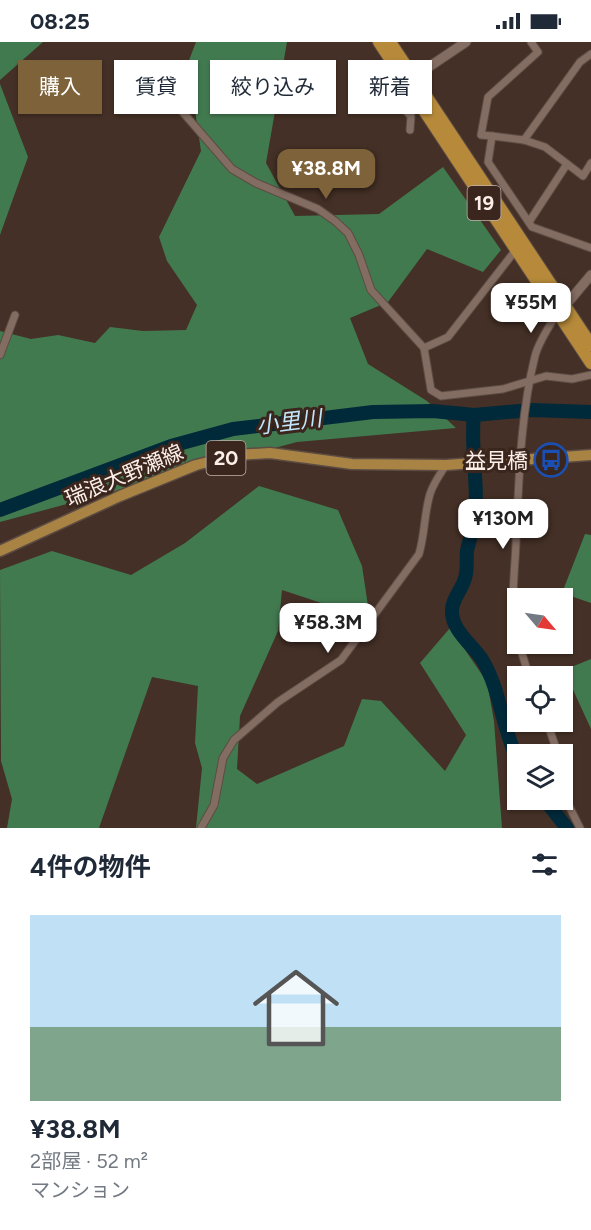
<!DOCTYPE html>
<html lang="ja">
<head>
<meta charset="utf-8">
<style>
  body { margin:0; font-family:Figtree,"Noto Sans JP",sans-serif; background:#f2f2f3; color:#1f2937; height:100vh; display:flex; flex-direction:column; font-size:22px; white-space:nowrap }
  * { box-sizing:border-box; margin:0 }
  p { font-size:20px; color:#747a83 }
  .icon { flex:none; width:33px; height:33px; fill:none; stroke:currentColor; stroke-width:2; stroke-linecap:round; stroke-linejoin:round }
  .map { position:relative; height:786px; overflow:hidden }
  .side { display:flex; flex-direction:column; background:#fff; flex:1 }
  .side>* { flex:none }
  .hud { position:absolute; left:18px; top:18px; width:555px; height:54px; display:flex; gap:12px }
  .needle { width:39px; rotate:119deg }
  .buttons { position:absolute; left:507px; top:546px; display:grid; gap:12px }
  .buttons a { display:grid; place-items:center; width:66px; height:66px; border-radius:0px; background:#fff; box-shadow:0 2px 4px #0004; font-size:30px }
  .price { position:absolute; translate:-50% -51px; padding:0 14px; border-radius:12px; background:#fff; color:#222; font-size:20px; line-height:39px; filter:drop-shadow(0 2px 3px #0008) }
  .price::after { content:''; position:absolute; left:50%; top:36px; width:18px; height:14px; margin-left:-9px; background:inherit; clip-path:polygon(0 0,100% 0,50% 100%) }
  .price.current { background:#7d623a; color:#fff }
  ul { padding:0; list-style:none }
  li { display:grid; align-content:center; gap:12px; height:318px; padding:0 30px }
  li span { display:grid; place-items:center; height:186px; border-radius:0px; color:#555 }
  li>.icon { margin-inline-start:auto }
  span .icon { width:108px; height:108px; fill:#fffc; stroke-width:1 }
  li b { font-size:26px }
  h2 { display:flex; justify-content:space-between; align-items:center; height:72px; padding:0 30px; font-size:26px }
  .chip { padding:0 21px; border-radius:0px; background:#fff; box-shadow:0 2px 4px #0004; font-size:21px; line-height:54px }
  .chip.current { background:#7d623a; color:#fff }
  .status { display:flex; justify-content:space-between; align-items:center; height:42px; padding:0 30px; background:#fff; direction:ltr }
  .status svg { height:16px; fill:currentColor }
  .map>svg:first-child { display:block }
  .forest { fill:#427a50 }
  .lines { fill:none; stroke-linecap:round; stroke-linejoin:round }
  .river { stroke:#00293a; stroke-width:14 }
  .minor-casing { stroke:#5c4c43; stroke-width:9 }
  .tertiary-casing { stroke:#5c4c43; stroke-width:11 }
  .primary-casing { stroke:#5c4c43; stroke-width:13 }
  .trunk-casing { stroke:#5c4c43; stroke-width:14 }
  .minor { stroke:#836c61; stroke-width:7 }
  .tertiary { stroke:#836c61; stroke-width:9 }
  .primary { stroke:#a98344; stroke-width:10 }
  .trunk { stroke:#b68a3a; stroke-width:12 }
  .labels { text-anchor:middle; dominant-baseline:central; stroke-width:6; stroke-linejoin:round; paint-order:stroke }
  .shield { fill:#3a261d; stroke:#c2b3ac; stroke-width:1.5 }
  .shield-label { font-size:20px; font-weight:bold; fill:#fcefe9 }
  .poi-label { font-size:21px; fill:#fcefe9; stroke:#3a261d; text-anchor:end }
  .street-label { font-size:21px; fill:#fcefe9; stroke:#3a261d }
  .water-label { font-size:22px; font-style:italic; fill:#c2e6fb; stroke:#3a261d }
</style>
</head>
<body>
<div class="status"><b>08:25</b><svg viewBox="0 0 49 12"><path d="M0 12V9h3v3zM5 12V6h3v6zM10 12V3h3v9zM15 12V0h3v12zM26 1h20v11H26zM47 4h2v5h-2z"/></svg></div>
<div class="map">
<svg width="591" height="786" viewBox="0 0 591 786">
  <rect width="100%" height="100%" fill="#443026"/>
  <g class="forest">
    <path d="M 0,0 L 43,0 L 0,38 Z"/>
    <path d="M 196,0 L 287,0 L 266,121 L 295,174 L 379,172 L 443,125 L 501,208 L 483,230 L 427,207 L 388,260 L 350,276 L 368,322 L 427,359 L 456,386 L 297,400 L 0,480 L 0,289 L 31,297 L 58,293 L 95,301 L 110,285 L 143,289 L 186,288 L 197,263 L 167,219 L 159,195 L 201,109 L 188,21 Z"/>
    <path d="M 0,42 L 28,115 L 0,193 Z"/>
    <path d="M 259,444 L 338,468 L 362,524 L 370,577 L 282,548 L 278,589 L 240,674 L 237,727 L 257,742 L 344,704 L 362,657 L 381,659 L 445,729 L 466,693 L 420,621 L 450,586 L 487,640 L 494,679 L 502,786 L 196,786 L 202,726 L 195,701 L 198,644 L 152,635 L 99,786 L 7,786 L 12,757 L 1,719 L 0,528 L 52,509 L 131,533 L 185,501 Z"/>
    <path d="M 585,492 L 591,493 L 591,561 L 562,551 Z"/>
    <path d="M 591,617 L 591,687 L 564,628 Z"/>
  </g>
  <g class="lines">
    <g class="river">
      <path d="M 474,373 C 470,408 479,443 475,478 C 473,488 469,499 467,509 C 466,518 468,528 465,536 C 462,548 451,558 452,570 C 452,589 474,604 483,619 C 501,650 502,687 518,718"/>
      <path d="M 0,468 L 171,404 L 233,387 L 373,370 L 433,369 L 474,373 L 531,368 L 591,370"/>
      <path d="M 545,758 L 567,786"/>
    </g>
    <defs>
      <g id="minor">
        <path d="M 531,0 L 538,10 L 488,55 L 481,93 L 492,94 L 488,120 L 532,185 L 591,206"/>
        <path d="M 405,41 L 393,49 L 391,54 L 411,74 L 410,88"/>
        <path d="M 176,54 L 180,67 L 232,127 L 256,141 L 318,167 L 335,179 L 348,191 L 359,213 L 371,248 L 424,306 L 431,348 L 441,354 L 503,347 L 546,334 L 572,337 L 591,333"/>
        <path d="M 492,94 L 524,98 L 545,105 L 583,134 L 591,121"/>
        <path d="M 524,98 L 580,20 L 591,12"/>
        <path d="M 529,180 L 567,122"/>
        <path d="M 424,306 L 448,295 L 515,209"/>
        <path d="M 0,313 L 15,273"/>
        <path d="M 518,596 C 509,566 515,531 516,500 C 519,438 520,375 535,314 C 539,299 550,283 558,270"/>
        <path d="M 519,602 L 529,634"/>
        <path d="M 547,680 L 558,712"/>
        <path d="M 562,750 L 580,786"/>
        <path d="M 201,786 L 214,763 L 223,716 L 234,698 L 278,660 L 341,618 L 419,512 C 425,492 424,472 430,452 C 433,442 440,432 446,423"/>
      </g>
      <g id="tertiary">
        <path d="M 408,39 L 466,0"/>
        <path d="M 565,264 L 591,233"/>
      </g>
      <path id="primary" d="M 0,509 L 120,454 L 196,423 L 236,413 L 270,411 L 352,422 L 446,423 L 591,413"/>
      <g id="trunk">
        <path d="M 379,0 L 591,321"/>
        <path d="M 390,0 L 591,303"/>
      </g>
    </defs>
    <use href="#minor" class="minor-casing"/>
    <use href="#tertiary" class="tertiary-casing"/>
    <use href="#primary" class="primary-casing"/>
    <use href="#trunk" class="trunk-casing"/>
    <use href="#minor" class="minor"/>
    <use href="#tertiary" class="tertiary"/>
    <use href="#primary" class="primary"/>
    <use href="#trunk" class="trunk"/>
  </g>
  <defs>
    <symbol id="bus-ring" viewBox="-11 -11 22 22"><circle r="9.5" fill="#3a261d" stroke="#1a4fb4" stroke-width="1.5"/><path d="M-5-6H5V4H4V6H2V4H-2V6H-4V4H-5ZM-3.5-4V0h7V-4ZM-3.5 1.2v1.5H-2V1.2ZM2 1.2v1.5H3.5V1.2Z" fill="#1a4fb4"/></symbol>
  </defs>
  <g fill-rule="evenodd">
    <use href="#bus-ring" x="532" y="399" width="38" height="38"/>
  </g>
  <g class="labels">
    <g class="shield">
      <rect x="467.5" y="144" width="33" height="34" rx="4.5"/>
      <rect x="206.5" y="399" width="39" height="34" rx="4.5"/>
    </g>
    <g class="shield-label">
      <text x="484" y="161">19</text>
      <text x="226" y="416">20</text>
    </g>
    <g class="poi-label">
      <text x="528" y="418">益見橋</text>
    </g>
    <g class="street-label">
      <text transform="translate(124 433) rotate(-23)">瑞浪大野瀬線</text>
    </g>
    <g class="water-label">
      <text transform="translate(289 380) rotate(-7)">小里川</text>
    </g>
  </g>
</svg>
<div class="buttons">
<a><svg class="needle" viewBox="-14 -14 28 28"><path d="M0-13l5 13h-10z" fill="#e53935"/><path d="M0 13l5-13h-10z" fill="#747a83"/></svg></a>
<a><svg class="icon" aria-label="locate" viewBox="0 0 24 24"><circle cx="12" cy="12" r="6"/><path d="M12 2v4M12 18v4M2 12h4M18 12h4"/></svg></a>
<a><svg class="icon" aria-label="layers" viewBox="0 0 24 24"><path d="M12 4l9 5-9 5-9-5zM3 14l9 5 9-5"/></svg></a>
</div>
<b class="price current" style="left:326px;top:158px">¥38.8M</b>
<b class="price" style="left:531px;top:292px">¥55M</b>
<b class="price" style="left:503px;top:508px">¥130M</b>
<b class="price" style="left:328px;top:612px">¥58.3M</b>
<div class="hud">
<a class="chip current">購入</a>
<a class="chip">賃貸</a>
<a class="chip">絞り込み</a>
<a class="chip">新着</a>
</div>
</div>
<section class="side">
<h2>4件の物件<svg class="icon" aria-label="filters" viewBox="0 0 24 24"><path d="M4 7h16M4 17h16"/><circle cx="9" cy="7" r="2"/><circle cx="15" cy="17" r="2"/></svg></h2>
<ul>
<li><span style="background:linear-gradient(#bfe0f5 60%,#7fa58c 0)"><svg class="icon" aria-label="home" viewBox="0 0 24 24"><path d="M3 11l9-7 9 7M6 9v11h12V9"/></svg></span><div><b>¥38.8M</b><p>2部屋 · 52 m²</p><p>マンション</p></div></li>
</ul>
</section>
</body>
</html>
